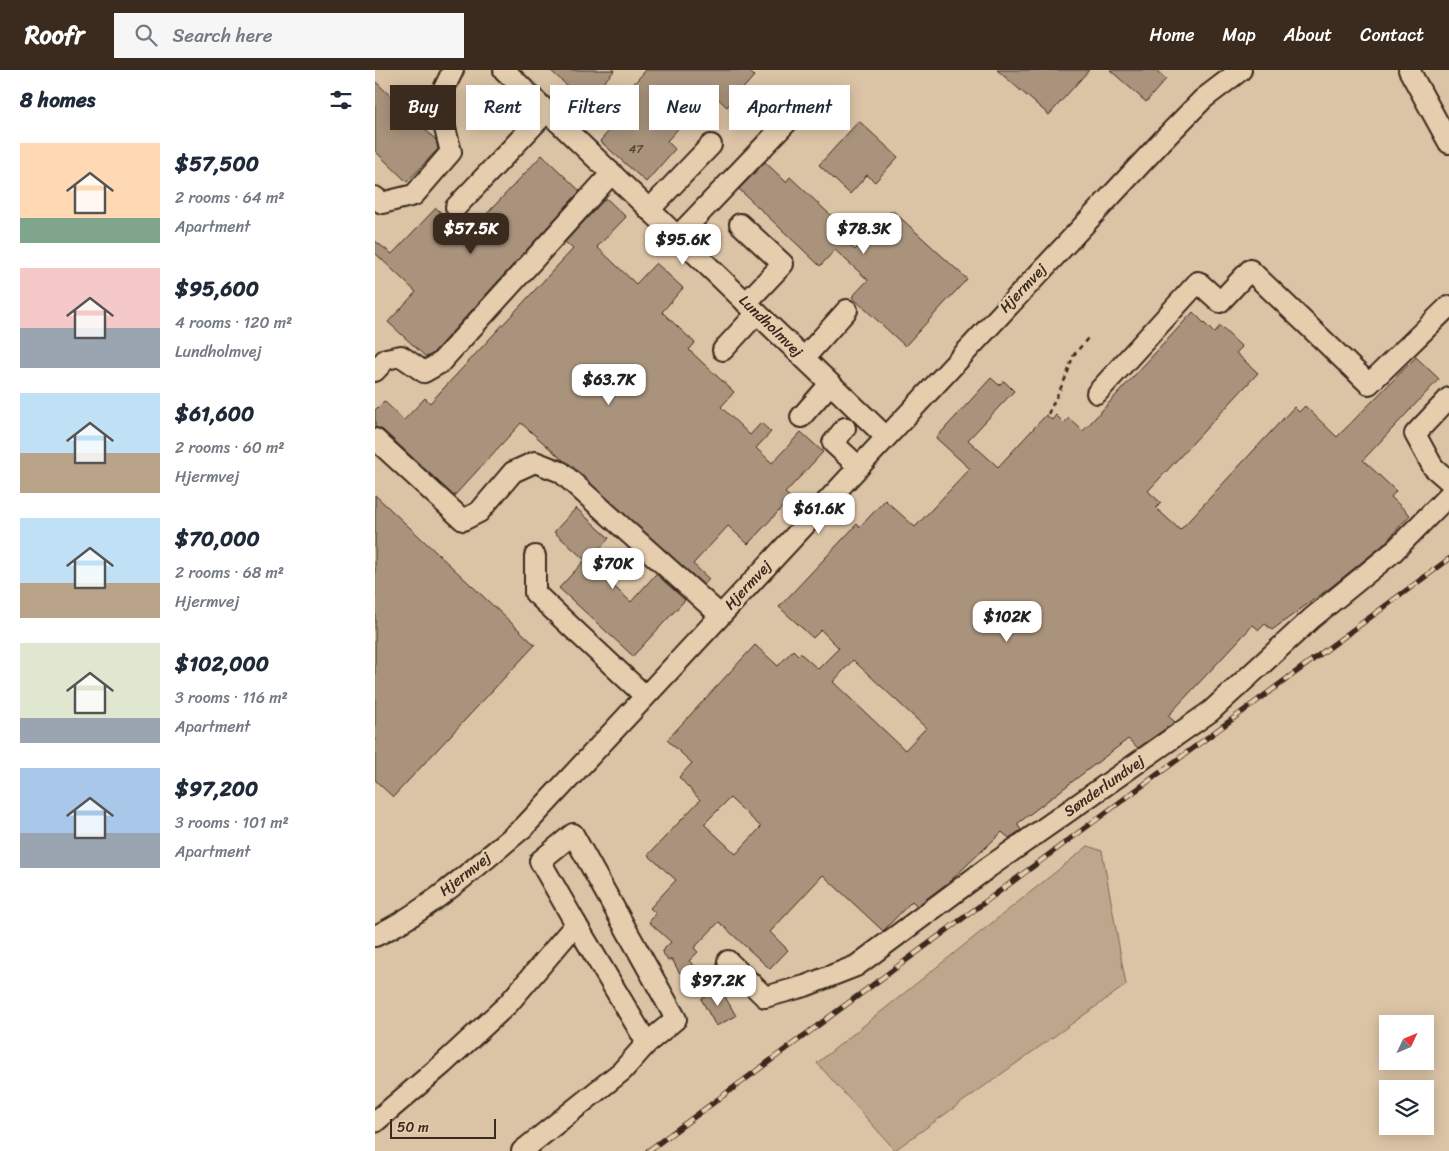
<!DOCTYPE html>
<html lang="en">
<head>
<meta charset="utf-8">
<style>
  body { margin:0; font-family:Sriracha,sans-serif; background:#f6f6f7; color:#1f2937; height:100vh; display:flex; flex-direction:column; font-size:19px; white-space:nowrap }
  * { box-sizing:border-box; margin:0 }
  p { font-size:16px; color:#747a83 }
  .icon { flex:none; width:28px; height:28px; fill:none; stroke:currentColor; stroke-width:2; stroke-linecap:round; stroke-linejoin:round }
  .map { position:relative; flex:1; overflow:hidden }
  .side { display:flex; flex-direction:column; background:#fff; width:375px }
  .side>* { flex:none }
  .guide { position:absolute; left:15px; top:15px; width:475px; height:45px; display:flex; gap:10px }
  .needle { width:32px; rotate:46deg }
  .tools { position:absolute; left:1004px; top:945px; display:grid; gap:10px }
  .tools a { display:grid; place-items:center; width:55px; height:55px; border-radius:0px; background:#fff; box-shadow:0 2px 12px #0003; font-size:25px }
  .scale { position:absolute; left:15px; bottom:12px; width:106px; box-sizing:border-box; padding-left:5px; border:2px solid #3b2a1e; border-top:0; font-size:14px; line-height:18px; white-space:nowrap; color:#3b2a1e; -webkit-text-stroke:4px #e5cdae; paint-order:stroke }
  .price { position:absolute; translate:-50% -42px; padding:0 11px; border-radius:10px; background:#fff; color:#222; font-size:16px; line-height:32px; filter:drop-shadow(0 1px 2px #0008) }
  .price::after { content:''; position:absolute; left:50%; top:30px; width:15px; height:11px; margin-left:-8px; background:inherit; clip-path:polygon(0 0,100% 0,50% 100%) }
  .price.active { background:#3b2a1e; color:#fff }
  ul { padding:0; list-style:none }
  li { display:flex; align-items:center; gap:15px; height:125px; padding:0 20px }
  li span { display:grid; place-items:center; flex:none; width:140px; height:100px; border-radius:0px; color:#555 }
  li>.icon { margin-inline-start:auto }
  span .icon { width:60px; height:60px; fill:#fffc; stroke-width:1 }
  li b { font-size:21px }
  h2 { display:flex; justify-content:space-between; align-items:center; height:60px; padding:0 20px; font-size:21px }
  .pill { padding:0 18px; border-radius:0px; background:#fff; box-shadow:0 2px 12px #0003; font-size:18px; line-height:45px }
  .pill.active { background:#3b2a1e; color:#fff }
  header { display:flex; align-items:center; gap:30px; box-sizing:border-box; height:70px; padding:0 25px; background:#3b2a1e; color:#fff }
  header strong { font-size:24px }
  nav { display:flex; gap:28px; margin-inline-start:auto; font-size:18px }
  .search { width:350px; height:45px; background:#f6f6f7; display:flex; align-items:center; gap:12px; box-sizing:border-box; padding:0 18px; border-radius:0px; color:#747a83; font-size:19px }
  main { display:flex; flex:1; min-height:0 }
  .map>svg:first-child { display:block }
  .green { fill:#bda78c; stroke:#7c6855 }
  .building { fill:#a9937b; stroke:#3b2a1e; fill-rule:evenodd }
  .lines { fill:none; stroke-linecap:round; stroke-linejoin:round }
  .minor-casing { stroke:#3b2a1e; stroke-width:24 }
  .path { stroke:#3b2a1e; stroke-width:2.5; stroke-dasharray:5 4; stroke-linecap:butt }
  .minor { stroke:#e5cdae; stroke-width:20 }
  .rail-casing { stroke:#3b2a1e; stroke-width:5.5 }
  .rail { stroke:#e5cdae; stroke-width:4; stroke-dasharray:11; stroke-linecap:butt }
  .labels { text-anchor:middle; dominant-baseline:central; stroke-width:5; stroke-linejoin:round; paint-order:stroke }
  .number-label { font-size:12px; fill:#564435 }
  .street-label { font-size:15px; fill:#3b2a1e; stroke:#e5cdae }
</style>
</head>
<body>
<header>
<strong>Roofr</strong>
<div class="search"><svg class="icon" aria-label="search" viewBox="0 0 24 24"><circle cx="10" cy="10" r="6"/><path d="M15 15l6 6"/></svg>Search here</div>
<nav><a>Home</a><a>Map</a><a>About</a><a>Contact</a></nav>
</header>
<main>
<section class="side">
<h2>8 homes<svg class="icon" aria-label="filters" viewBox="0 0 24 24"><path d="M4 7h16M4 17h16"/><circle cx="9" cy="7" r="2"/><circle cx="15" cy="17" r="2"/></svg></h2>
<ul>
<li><span style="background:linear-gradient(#ffd9b3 75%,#7fa58c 0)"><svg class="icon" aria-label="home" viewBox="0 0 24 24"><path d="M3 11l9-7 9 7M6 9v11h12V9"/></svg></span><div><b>$57,500</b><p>2 rooms · 64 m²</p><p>Apartment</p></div></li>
<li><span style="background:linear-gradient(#f6c9c9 60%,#9aa5b1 0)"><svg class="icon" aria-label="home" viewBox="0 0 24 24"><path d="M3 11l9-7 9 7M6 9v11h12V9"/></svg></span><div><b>$95,600</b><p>4 rooms · 120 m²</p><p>Lundholmvej</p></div></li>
<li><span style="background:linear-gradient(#bfe0f5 60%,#b9a48a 0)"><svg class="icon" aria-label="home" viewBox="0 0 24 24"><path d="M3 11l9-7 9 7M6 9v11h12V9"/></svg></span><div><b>$61,600</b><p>2 rooms · 60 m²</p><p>Hjermvej</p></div></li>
<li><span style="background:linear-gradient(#bfe0f5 65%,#b9a48a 0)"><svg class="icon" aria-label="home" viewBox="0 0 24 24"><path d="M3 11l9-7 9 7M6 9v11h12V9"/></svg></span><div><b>$70,000</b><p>2 rooms · 68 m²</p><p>Hjermvej</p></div></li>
<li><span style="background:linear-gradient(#dfe7d0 75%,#9aa5b1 0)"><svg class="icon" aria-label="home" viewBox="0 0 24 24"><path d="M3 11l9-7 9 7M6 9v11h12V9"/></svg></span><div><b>$102,000</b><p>3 rooms · 116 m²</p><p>Apartment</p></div></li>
<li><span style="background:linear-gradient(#a9c7e8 65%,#9aa5b1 0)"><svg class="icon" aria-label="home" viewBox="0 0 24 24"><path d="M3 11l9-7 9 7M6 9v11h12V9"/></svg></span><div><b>$97,200</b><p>3 rooms · 101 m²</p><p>Apartment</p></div></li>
</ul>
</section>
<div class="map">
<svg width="1074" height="1081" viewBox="0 0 1074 1081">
  <rect width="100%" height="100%" fill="#dbc3a5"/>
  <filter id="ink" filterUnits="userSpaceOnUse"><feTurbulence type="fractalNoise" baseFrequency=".02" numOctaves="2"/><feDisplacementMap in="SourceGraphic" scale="10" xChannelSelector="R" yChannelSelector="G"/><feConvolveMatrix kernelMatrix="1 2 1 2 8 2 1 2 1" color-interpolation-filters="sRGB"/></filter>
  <g filter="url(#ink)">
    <path class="green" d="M 713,776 L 727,781 L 751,915 L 520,1080 L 442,993 Z"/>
    <g class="building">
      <path d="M 175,0 L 240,0 L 210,32 Z"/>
      <path d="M 271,0 L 373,0 L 379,6 L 352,37 L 336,22 L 292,71 L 300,79 L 271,112 L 225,71 L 257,35 L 247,27 Z"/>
      <path d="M 622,0 L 714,0 L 674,45 Z"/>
      <path d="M 735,0 L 781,0 L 791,9 L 771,32 Z"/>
      <path d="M 0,11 L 61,70 L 63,79 L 32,112 L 0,81 Z"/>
      <path d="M 484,51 L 523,87 L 500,112 L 492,105 L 475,124 L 444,95 Z"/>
      <path d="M 167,85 L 205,121 L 57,284 L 51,287 L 13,252 L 41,222 L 0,183 L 0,171 L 17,184 L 61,138 L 91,166 Z"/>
      <path d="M 390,92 L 411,112 L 415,107 L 465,154 L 459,160 L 480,180 L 517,140 L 592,209 L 530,276 L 477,227 L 493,210 L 460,180 L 445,196 L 364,119 Z"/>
      <path d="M 231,128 L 251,147 L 222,177 L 261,214 L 281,193 L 308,218 L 287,242 L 320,273 L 314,280 L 359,322 L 346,337 L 375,365 L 386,353 L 396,362 L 381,378 L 397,393 L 426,362 L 448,382 L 410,423 L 416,428 L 373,474 L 353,456 L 318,494 L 334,509 L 329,515 L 146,353 L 79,426 L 8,360 L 0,357 L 0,340 L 9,331 L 29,350 L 50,328 L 55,333 L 198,179 L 190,172 Z"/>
      <path d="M 818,242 L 839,263 L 845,256 L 867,277 L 861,283 L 883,303 L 773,421 L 786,433 L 781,438 L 805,460 L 919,337 L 924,342 L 930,336 L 962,367 L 1041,287 L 1064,309 L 988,390 L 1021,421 L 1016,427 L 1035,445 L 1008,475 L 956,517 L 897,560 L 890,554 L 884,560 L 878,555 L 793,646 L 800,652 L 763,678 L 753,669 L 642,754 L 646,760 L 634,768 L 627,762 L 575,811 L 542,836 L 537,831 L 508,861 L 448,805 L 395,862 L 413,880 L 395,899 L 344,852 L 319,878 L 323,882 L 314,891 L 324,900 L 314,911 L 304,902 L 297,889 L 293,891 L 287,881 L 296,872 L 274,852 L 281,844 L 275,838 L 301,810 L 273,785 L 325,730 L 304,707 L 317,693 L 292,670 L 380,575 L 403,596 L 418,580 L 423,585 L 425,583 L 443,599 L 464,578 L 446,560 L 438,568 L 404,537 L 482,454 L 485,457 L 510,430 L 540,457 L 595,399 L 561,368 L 616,308 L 624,315 L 629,311 L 639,321 L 593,370 L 623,397 L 671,345 L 677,350 L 681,345 L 689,353 L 694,348 L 708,361 ZM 478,590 L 551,658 L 530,680 L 458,612 ZM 355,728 L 386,757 L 361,784 L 329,754 Z"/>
      <path d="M 0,425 L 160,575 L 18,727 L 0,710 Z"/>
      <path d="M 201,438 L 234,468 L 224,480 L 235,491 L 224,503 L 256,532 L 281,504 L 310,530 L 258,586 L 184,518 L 210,490 L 179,462 Z"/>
      <path d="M 345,918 L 361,946 L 341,956 L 326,929 Z"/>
    </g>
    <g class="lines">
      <defs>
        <g id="minor">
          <path d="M 129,0 L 511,367"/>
          <path d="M 1034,0 L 1074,73"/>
          <path d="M 0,127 L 7,133 L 39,125 L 76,82 L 63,31 L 78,0"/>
          <path d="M 81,137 L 172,41"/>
          <path d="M 274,140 L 336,75"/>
          <path d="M 365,154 L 408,194 L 371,233"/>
          <path d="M 302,167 L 414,50"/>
          <path d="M 348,280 L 382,243"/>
          <path d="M 429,288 L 472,240"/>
          <path d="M 0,301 L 11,289 L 26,286 L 49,302 L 65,293 L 237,103"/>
          <path d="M 722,323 L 823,212 L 845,232 L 875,200 L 994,314 L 1074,236"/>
          <path d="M 1074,328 L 1040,364 L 1058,397 L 1074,411"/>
          <path d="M 426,347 L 455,314"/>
          <path d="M 470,358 L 458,373 L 484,397"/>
          <path d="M 0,369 L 88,450 L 104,442 L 138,402 L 160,392 L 186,402 L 345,545"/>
          <path d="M 160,486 L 160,523 L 270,626"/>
          <path d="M 201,854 L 272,973"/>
          <path d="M 0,866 C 52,842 104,794 149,757 L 788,70 L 828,29 L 866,0"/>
          <path d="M 353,891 L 390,927 L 430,916 L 481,896 L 614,797 L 836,641 L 937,548 L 1018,482 L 1074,425"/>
          <path d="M 0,1052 L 68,994 L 133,934 L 201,854 L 165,791 L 198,764 L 301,949 L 272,973 L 247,1001 L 147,1081"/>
        </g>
      </defs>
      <use href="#minor" class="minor-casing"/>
      <path class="path" d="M 673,344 L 692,305 L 698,286 L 713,268"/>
      <use href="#minor" class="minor"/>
      <defs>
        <path id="rail" d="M 273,1081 L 1074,489"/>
      </defs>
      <use href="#rail" class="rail-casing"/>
      <use href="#rail" class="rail"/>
    </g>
  </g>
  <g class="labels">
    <g class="number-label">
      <text x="261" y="79">47</text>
    </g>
    <g class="street-label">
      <text transform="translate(648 218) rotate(-47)">Hjermvej</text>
      <text transform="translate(396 256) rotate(44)">Lundholmvej</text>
      <text transform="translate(373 515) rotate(-47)">Hjermvej</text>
      <text transform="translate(729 716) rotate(-35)">Sønderlundvej</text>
      <text transform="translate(90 804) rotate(-38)">Hjermvej</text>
    </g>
  </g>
</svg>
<div class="tools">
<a><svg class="needle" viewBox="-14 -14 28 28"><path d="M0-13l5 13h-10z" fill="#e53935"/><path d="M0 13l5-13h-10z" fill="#747a83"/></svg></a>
<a><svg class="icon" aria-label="layers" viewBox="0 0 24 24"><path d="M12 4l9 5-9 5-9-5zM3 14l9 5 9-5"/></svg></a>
</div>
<div class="scale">50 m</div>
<b class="price active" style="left:96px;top:185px">$57.5K</b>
<b class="price" style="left:489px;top:185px">$78.3K</b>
<b class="price" style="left:308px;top:196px">$95.6K</b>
<b class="price" style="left:234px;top:336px">$63.7K</b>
<b class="price" style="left:444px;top:465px">$61.6K</b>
<b class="price" style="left:238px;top:520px">$70K</b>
<b class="price" style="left:632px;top:573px">$102K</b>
<b class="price" style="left:343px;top:937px">$97.2K</b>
<div class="guide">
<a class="pill active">Buy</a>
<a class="pill">Rent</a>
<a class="pill">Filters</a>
<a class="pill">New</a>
<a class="pill">Apartment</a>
</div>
</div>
</main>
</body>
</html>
